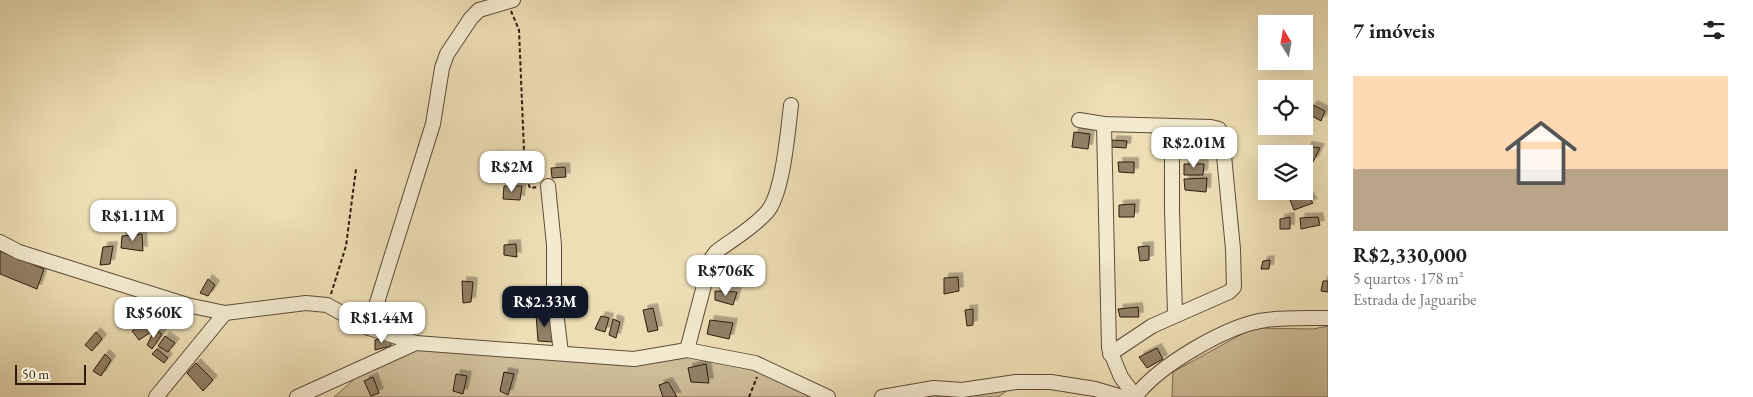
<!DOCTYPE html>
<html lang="pt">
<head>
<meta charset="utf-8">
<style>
  body { margin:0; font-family:"EB Garamond",serif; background:#f2f2f2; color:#222; height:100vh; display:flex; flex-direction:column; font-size:19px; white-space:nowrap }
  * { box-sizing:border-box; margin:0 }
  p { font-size:16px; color:#767676 }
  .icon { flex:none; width:28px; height:28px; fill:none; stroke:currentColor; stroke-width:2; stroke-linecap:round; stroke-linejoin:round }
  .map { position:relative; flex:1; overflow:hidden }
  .side { display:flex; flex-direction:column; background:#fff; width:425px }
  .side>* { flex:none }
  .needle { width:32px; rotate:349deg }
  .buttons { position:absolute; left:1258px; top:15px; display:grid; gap:10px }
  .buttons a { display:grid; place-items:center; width:55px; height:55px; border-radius:0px; background:#fff; box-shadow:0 5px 20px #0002; font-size:25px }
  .scale { position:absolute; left:15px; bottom:12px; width:71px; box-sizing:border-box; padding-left:5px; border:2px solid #2e1b0e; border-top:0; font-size:14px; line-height:18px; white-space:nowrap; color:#2e1b0e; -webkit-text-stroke:4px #f3eacf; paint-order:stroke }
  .price { position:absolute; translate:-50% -42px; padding:0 11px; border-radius:10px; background:#fff; color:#222; font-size:16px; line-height:32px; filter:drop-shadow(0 1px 2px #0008) }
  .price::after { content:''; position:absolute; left:50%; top:30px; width:15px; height:11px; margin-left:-8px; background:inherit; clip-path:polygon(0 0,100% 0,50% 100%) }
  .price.on { background:#111827; color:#fff }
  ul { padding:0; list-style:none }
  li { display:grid; align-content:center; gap:10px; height:265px; padding:0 25px }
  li+li { border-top:1px solid #e0e0e0 }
  li span { display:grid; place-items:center; height:155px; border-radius:0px; color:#555 }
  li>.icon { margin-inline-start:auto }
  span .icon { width:90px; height:90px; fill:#fffc; stroke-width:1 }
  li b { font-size:21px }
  h2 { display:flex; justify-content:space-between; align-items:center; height:60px; padding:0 25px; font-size:21px }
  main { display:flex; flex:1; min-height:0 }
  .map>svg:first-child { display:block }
  .green { fill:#cdbd99; stroke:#7e6c54 }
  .building { fill:#918065; stroke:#2e1b0e; filter:url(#shadow) }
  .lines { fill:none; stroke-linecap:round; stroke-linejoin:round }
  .minor-casing { stroke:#5e4c38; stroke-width:16 }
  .path { stroke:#2e1b0e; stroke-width:2; stroke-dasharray:4 2.5; stroke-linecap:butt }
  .minor { stroke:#f3eacf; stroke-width:14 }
</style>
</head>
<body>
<main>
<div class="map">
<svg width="1328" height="397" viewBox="0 0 1328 397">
  <defs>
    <filter id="shadow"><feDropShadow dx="4.5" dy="-4.5" stdDeviation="0" flood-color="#0004"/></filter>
  </defs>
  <rect width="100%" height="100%" fill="#eddeb5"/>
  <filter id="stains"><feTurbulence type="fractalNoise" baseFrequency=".004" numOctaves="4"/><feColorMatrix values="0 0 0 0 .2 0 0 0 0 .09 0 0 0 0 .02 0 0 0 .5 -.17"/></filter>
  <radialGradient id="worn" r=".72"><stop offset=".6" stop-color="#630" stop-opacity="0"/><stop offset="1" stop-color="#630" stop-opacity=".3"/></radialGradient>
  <g class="green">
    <path d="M 1328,326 L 1328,397 L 1172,397 L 1173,372 L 1253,328 L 1313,329 Z"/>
    <path d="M 411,349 L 685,354 L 732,361 L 765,373 L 813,397 L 334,397 L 358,376 Z"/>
    <path d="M 1014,386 L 998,397 L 901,397 Z"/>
  </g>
  <g class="building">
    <path d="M 1313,105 L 1325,111 L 1321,121 L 1307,113 Z"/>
    <path d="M 1074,132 L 1090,134 L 1088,149 L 1072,147 Z"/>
    <path d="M 1112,140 L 1127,141 L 1126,148 L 1111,147 Z"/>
    <path d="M 1307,146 L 1320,148 L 1313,162 L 1305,158 Z"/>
    <path d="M 1118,162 L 1134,162 L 1134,173 L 1119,172 Z"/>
    <path d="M 1184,164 L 1204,164 L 1203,175 L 1184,175 Z"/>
    <path d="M 565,167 L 566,177 L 552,178 L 551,168 Z"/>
    <path d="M 1207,178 L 1206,192 L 1185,190 L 1184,179 Z"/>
    <path d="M 504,186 L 522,186 L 520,200 L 503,199 Z"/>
    <path d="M 1266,187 L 1266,191 L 1275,191 L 1276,197 L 1259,198 L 1260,188 Z"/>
    <path d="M 1306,193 L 1313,203 L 1294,210 L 1290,200 Z"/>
    <path d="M 1135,204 L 1134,217 L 1119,217 L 1119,205 Z"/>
    <path d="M 1290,217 L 1290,229 L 1280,229 L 1280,219 Z"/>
    <path d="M 1318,217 L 1320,225 L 1301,229 L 1300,218 Z"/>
    <path d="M 142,234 L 143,251 L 121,248 L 122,236 Z"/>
    <path d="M 516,244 L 517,257 L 504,255 L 504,245 Z"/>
    <path d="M 113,246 L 110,264 L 100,265 L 103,247 Z"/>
    <path d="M 1149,246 L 1149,260 L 1140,261 L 1138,247 Z"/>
    <path d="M 0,251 L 44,269 L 37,289 L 0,274 Z"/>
    <path d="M 1270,260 L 1269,269 L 1261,269 L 1263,261 Z"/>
    <path d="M 958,277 L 959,291 L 944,294 L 944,278 Z"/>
    <path d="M 208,279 L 215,285 L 208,296 L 200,293 Z"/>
    <path d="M 462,281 L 473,282 L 471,302 L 463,303 Z"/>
    <path d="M 1323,281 L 1328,281 L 1328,292 L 1321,291 Z"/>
    <path d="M 715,291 L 737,292 L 733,305 L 715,300 Z"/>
    <path d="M 567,302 L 570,315 L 558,314 L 555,303 Z"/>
    <path d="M 1138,307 L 1139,317 L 1120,317 L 1118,309 Z"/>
    <path d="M 653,308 L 658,330 L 648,332 L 643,310 Z"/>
    <path d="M 973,309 L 973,325 L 967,326 L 965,310 Z"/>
    <path d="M 536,314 L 551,314 L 553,342 L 538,341 Z"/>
    <path d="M 601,316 L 609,318 L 605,332 L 595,329 Z"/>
    <path d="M 150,318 L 157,328 L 139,340 L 132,331 Z"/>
    <path d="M 613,319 L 620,322 L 616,338 L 609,335 Z"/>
    <path d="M 710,320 L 733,323 L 729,339 L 707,334 Z"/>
    <path d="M 155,329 L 162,334 L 152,349 L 147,345 Z"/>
    <path d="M 96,332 L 102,339 L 92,351 L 85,345 Z"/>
    <path d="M 165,336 L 175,343 L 168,352 L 158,346 Z"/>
    <path d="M 390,338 L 391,346 L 375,350 L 375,340 Z"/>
    <path d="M 1157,348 L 1163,359 L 1147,368 L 1139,357 Z"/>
    <path d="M 157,349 L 168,358 L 164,363 L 152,354 Z"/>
    <path d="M 105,354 L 111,360 L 101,376 L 93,371 Z"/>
    <path d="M 196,363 L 213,380 L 203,391 L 187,373 Z"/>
    <path d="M 706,364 L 709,383 L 691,382 L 688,368 Z"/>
    <path d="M 504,372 L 514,374 L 508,395 L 500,391 Z"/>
    <path d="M 456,374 L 467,376 L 463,394 L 453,391 Z"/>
    <path d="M 373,377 L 379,393 L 371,396 L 364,381 Z"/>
    <path d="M 668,382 L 677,397 L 663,397 L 659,385 Z"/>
  </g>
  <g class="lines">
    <defs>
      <g id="minor">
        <path d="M 1079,120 L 1104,124 L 1211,127 L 1219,129 L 1222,135 L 1233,249 L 1234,287 L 1229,292 L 1152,326 L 1110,354"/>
        <path d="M 1104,124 L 1109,348 L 1121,377 L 1135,396"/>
        <path d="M 1172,126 L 1172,210 L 1175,314"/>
        <path d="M 548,186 L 554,245 L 554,295 L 561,353"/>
        <path d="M 0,242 L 19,252 L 187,305 L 211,310 L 225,313 L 306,303 L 327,305 L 369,328"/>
        <path d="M 416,343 L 369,328 L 433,124 L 442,68 L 447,54 L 471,18 L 479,10 L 513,0"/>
        <path d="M 687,350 L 711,259 L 716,252 C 733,239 753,228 767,212 C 783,194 788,130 791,105"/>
        <path d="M 156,397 L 225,313"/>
        <path d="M 297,397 L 416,343 L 634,359 L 687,350 L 755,363 L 828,397"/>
        <path d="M 882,397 L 934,388 L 962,390 L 1016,382 L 1051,382 L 1095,389 L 1122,397"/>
        <path d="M 1135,397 C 1158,366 1227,325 1266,320 C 1286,317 1308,318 1328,318"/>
      </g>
    </defs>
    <use href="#minor" class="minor-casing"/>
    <g class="path">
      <path d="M 511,11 L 519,30 L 525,175 L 530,188 L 538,187"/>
      <path d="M 331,294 L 346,246 L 356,169"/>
      <path d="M 749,397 L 757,377"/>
    </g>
    <use href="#minor" class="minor"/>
  </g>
  <rect width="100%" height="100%" filter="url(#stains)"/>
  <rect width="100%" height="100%" fill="url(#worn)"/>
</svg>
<div class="buttons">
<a><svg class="needle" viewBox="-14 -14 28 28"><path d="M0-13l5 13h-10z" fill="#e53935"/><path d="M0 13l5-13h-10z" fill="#767676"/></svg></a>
<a><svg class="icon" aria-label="locate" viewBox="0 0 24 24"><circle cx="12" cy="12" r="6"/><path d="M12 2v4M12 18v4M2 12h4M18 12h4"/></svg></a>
<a><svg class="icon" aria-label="layers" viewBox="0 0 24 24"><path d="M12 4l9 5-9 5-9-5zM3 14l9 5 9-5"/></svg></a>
</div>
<div class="scale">50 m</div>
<b class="price" style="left:1194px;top:169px">R$2.01M</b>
<b class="price" style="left:512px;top:193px">R$2M</b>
<b class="price" style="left:133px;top:242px">R$1.11M</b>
<b class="price" style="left:726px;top:297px">R$706K</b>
<b class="price on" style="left:545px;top:328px">R$2.33M</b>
<b class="price" style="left:154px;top:339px">R$560K</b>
<b class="price" style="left:382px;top:344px">R$1.44M</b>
</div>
<section class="side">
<h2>7 imóveis<svg class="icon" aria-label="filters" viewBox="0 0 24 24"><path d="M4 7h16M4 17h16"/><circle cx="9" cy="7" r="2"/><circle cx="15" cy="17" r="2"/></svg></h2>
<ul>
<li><span style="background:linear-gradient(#ffd9b3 60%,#b9a48a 0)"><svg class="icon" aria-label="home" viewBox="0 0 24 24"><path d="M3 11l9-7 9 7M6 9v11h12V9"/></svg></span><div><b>R$2,330,000</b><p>5 quartos · 178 m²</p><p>Estrada de Jaguaribe</p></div></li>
</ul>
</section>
</main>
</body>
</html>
